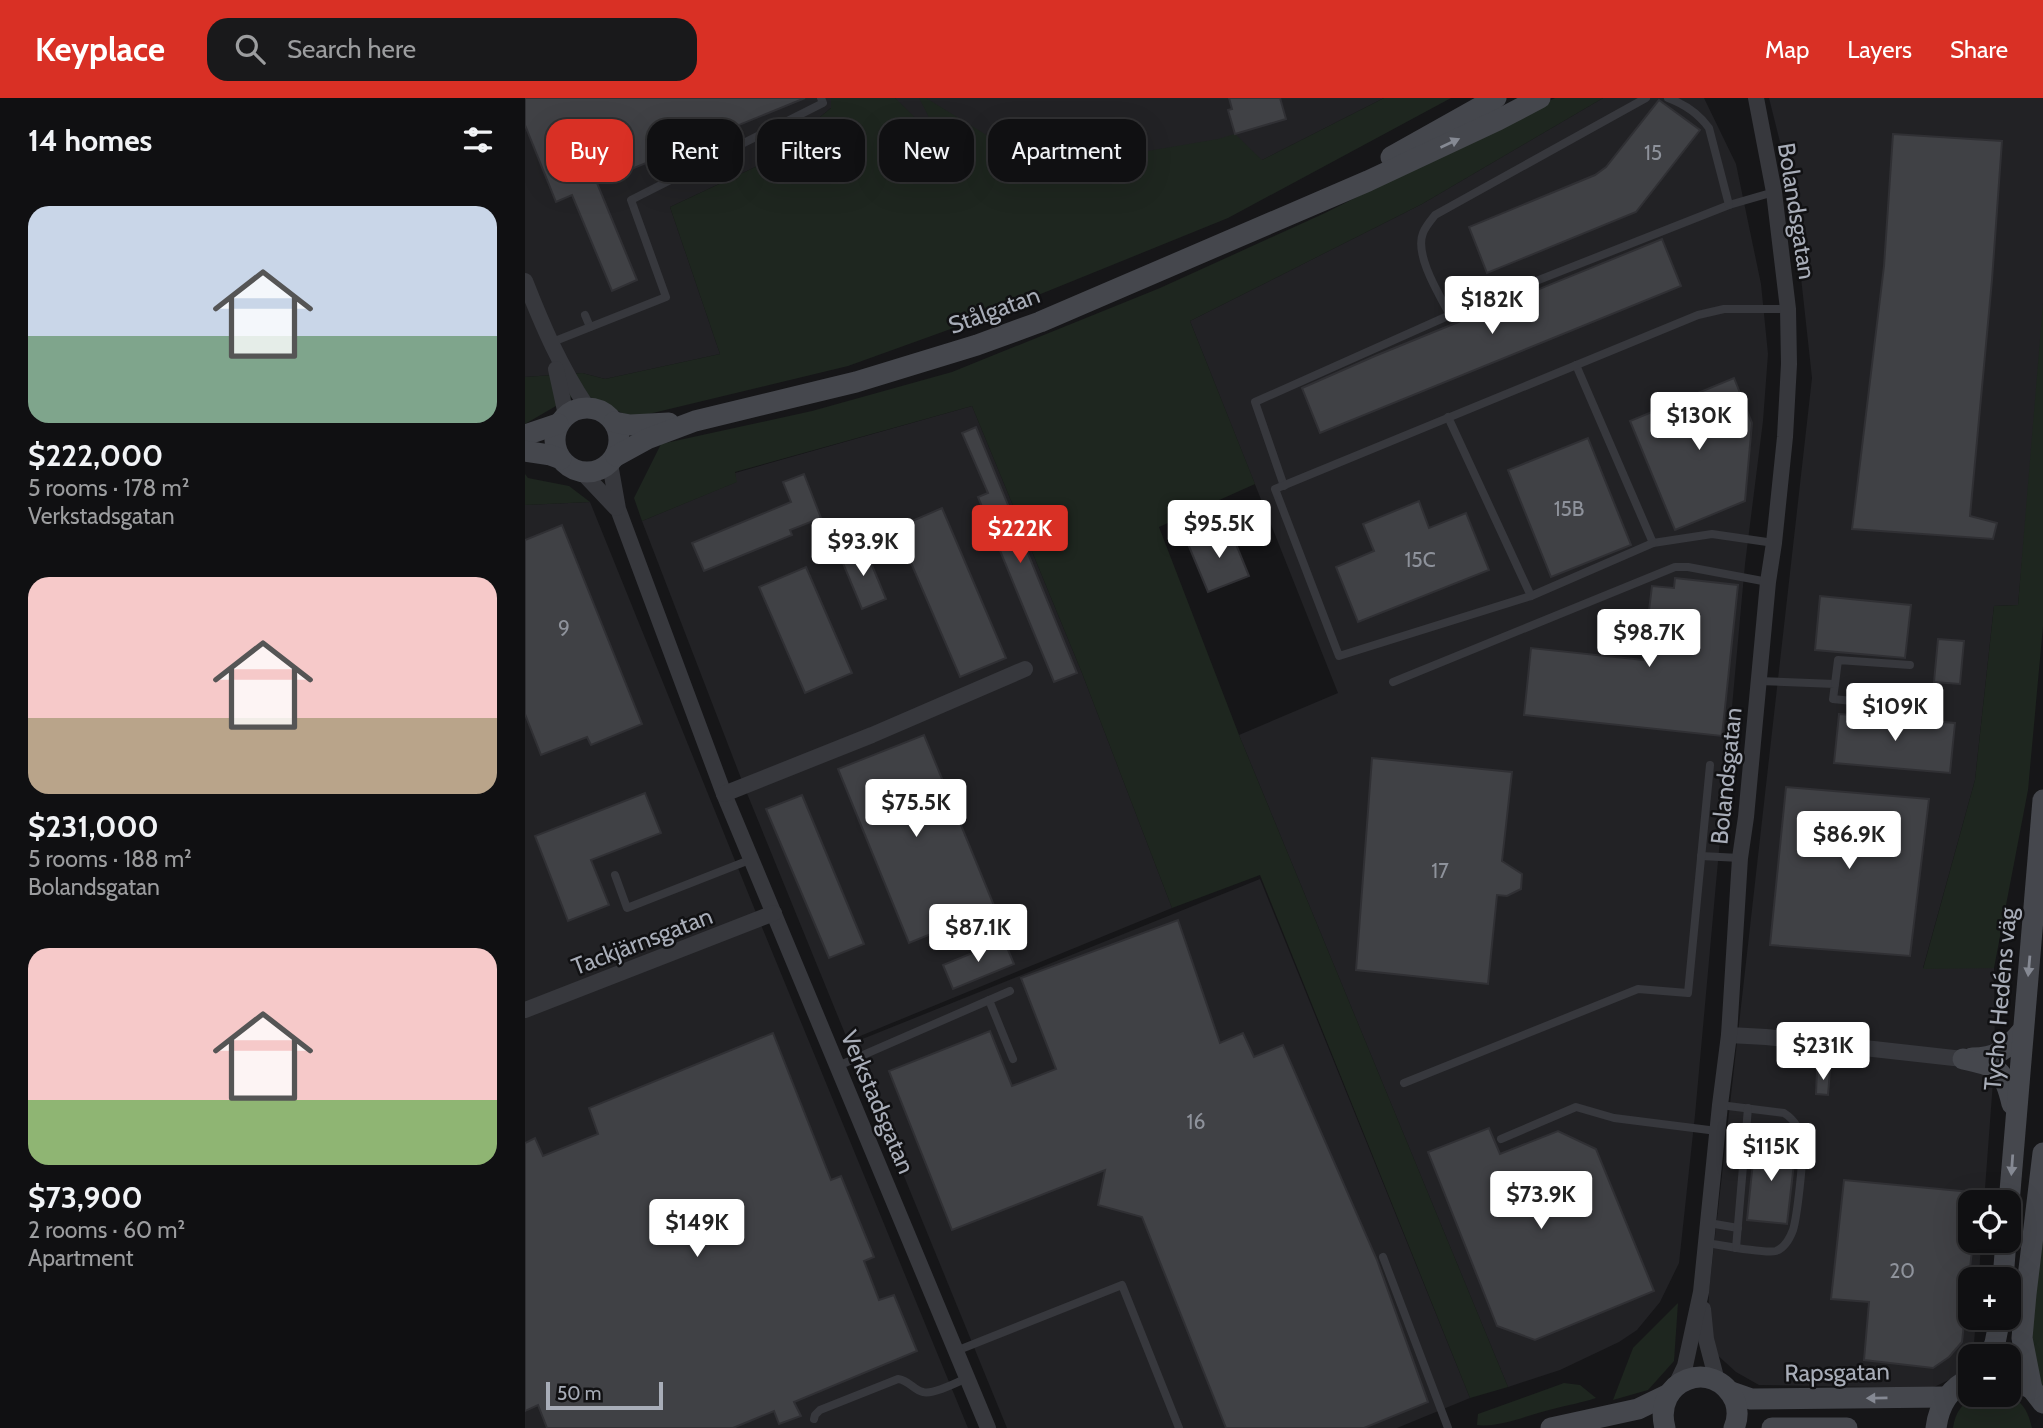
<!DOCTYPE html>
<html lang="en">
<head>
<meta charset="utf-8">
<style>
  body { margin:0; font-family:Cabin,sans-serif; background:#19191b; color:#f1f3f6; height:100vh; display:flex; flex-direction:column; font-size:26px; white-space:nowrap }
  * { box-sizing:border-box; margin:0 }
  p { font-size:23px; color:#9c9d9f }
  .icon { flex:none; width:38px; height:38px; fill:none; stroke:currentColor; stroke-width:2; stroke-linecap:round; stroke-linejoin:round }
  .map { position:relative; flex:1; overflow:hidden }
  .details { display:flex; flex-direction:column; background:#101012; width:525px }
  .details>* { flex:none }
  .top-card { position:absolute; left:21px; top:21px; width:665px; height:63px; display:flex; gap:14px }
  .tools { position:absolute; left:1433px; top:1092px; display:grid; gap:14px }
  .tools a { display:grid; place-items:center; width:63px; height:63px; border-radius:14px; background:#101012; box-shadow:0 7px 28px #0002,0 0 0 2px #303032; font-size:35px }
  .scale { position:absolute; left:21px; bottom:18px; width:117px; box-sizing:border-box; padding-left:7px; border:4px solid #a8adb8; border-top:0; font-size:19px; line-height:24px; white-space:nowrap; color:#a8adb8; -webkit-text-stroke:5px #111113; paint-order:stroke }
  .price { position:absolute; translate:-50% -60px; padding:0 16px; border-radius:7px; background:#fff; color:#222; font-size:23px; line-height:46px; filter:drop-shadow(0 2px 4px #0008) }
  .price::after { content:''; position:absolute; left:50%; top:42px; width:21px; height:16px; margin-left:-10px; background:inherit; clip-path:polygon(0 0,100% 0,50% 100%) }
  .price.on { background:#d93025; color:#fff }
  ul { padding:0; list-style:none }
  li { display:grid; align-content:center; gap:14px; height:371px; padding:0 28px }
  li span { display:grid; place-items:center; height:217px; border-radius:21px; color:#555 }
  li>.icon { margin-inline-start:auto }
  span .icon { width:126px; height:126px; fill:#fffc; stroke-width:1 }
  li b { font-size:30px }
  h2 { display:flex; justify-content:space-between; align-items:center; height:84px; padding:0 28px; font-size:30px }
  .tag { padding:0 24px; border-radius:21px; background:#101012; box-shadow:0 7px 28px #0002,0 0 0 2px #303032; font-size:24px; line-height:63px }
  .tag.on { background:#d93025; color:#fff }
  header { display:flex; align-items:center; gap:42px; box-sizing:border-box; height:98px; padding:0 35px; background:#d93025; color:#fff }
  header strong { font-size:33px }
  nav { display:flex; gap:38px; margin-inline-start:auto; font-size:24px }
  .search { width:490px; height:63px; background:#19191b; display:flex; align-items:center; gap:18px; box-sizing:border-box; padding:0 24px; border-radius:21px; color:#9c9d9f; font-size:26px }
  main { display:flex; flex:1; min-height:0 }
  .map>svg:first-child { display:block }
  .built { fill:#222225 }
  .green { fill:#1e261f }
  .building { fill:#404145; stroke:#303034; stroke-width:2 }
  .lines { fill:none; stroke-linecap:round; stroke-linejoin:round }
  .lane { stroke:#37383d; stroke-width:8 }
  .street { stroke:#37383d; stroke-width:16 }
  .secondary { stroke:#45474d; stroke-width:21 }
  .oneway { fill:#858993 }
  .labels { text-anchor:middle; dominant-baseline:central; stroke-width:5; stroke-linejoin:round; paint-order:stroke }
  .number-label { font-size:21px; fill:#8e929b }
  .street-label { font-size:24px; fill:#a8adb8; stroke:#111113 }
</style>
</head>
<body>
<header>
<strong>Keyplace</strong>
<div class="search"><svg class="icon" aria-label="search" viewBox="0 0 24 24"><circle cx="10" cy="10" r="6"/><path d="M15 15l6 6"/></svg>Search here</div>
<nav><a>Map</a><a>Layers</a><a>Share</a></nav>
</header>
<main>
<section class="details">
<h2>14 homes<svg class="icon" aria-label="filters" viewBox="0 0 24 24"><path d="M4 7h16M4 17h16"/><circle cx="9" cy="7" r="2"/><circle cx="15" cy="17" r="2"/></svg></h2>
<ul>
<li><span style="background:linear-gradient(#c9d6e8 60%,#7fa58c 0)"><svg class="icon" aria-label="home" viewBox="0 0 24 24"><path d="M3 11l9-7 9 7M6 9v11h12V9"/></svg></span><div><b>$222,000</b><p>5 rooms · 178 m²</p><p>Verkstadsgatan</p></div></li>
<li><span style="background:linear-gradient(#f6c9c9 65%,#b9a48a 0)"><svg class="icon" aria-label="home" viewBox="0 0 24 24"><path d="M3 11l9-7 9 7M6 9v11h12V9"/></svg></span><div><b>$231,000</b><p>5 rooms · 188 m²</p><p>Bolandsgatan</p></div></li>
<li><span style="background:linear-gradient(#f6c9c9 70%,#8fb573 0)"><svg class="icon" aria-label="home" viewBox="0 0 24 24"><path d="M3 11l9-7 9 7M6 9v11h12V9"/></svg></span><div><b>$73,900</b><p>2 rooms · 60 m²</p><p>Apartment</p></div></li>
</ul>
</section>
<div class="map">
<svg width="1518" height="1330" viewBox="0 0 1518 1330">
  <rect width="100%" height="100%" fill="#161618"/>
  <g class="built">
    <path d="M 0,0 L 306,0 L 306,10 L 239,65 L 145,109 L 195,256 L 80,281 L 57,275 L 0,279 Z"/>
    <path d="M 370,0 L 859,0 L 737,62 L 657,99 L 487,171 Z"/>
    <path d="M 1078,0 L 1179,0 L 1211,66 L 1236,186 L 1243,256 L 1238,323 L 1220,466 L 1170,1017 L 1154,1165 L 1135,1204 L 1112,1232 L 1094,1244 L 1035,1272 L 983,1289 L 714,637 L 813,595 L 665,223 L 897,106 Z"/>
    <path d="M 1244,0 L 1518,0 L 1518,240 L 1493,507 L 1469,508 L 1450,682 L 1398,870 L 1469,870 L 1470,957 L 1459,1104 L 1446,1104 L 1446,1143 L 1456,1143 L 1454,1181 L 1446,1181 L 1446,1220 L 1451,1220 L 1448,1258 L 1446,1258 L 1445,1261 L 1428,1280 L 1407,1290 L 1234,1287 L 1211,1274 L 1189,1254 L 1183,1231 L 1184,1192 L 1287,280 L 1266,88 Z"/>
    <path d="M 447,308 L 557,575 L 647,810 L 323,943 L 219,688 L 117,423 L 211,384 L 210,375 Z"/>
    <path d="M 65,404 L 234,822 L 443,1330 L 0,1330 L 0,407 Z"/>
    <path d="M 735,781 L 945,1300 L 872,1330 L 482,1330 L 325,946 Z"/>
  </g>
  <g class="green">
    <path d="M 306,0 L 370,0 L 418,47 L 394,0 L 401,0 L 476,46 L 582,60 L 693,41 L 710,36 L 737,62 L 859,0 L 926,0 L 703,120 L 459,219 L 323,268 L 107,320 L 55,294 L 0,326 L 0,279 L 57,275 L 80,281 L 195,256 L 145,109 L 239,65 L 306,10 Z"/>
    <path d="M 1030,0 L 1078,0 L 897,106 L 665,223 L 730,386 L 634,429 L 714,637 L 983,1289 L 945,1300 L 735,777 L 647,810 L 557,575 L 447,308 L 210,374 L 212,384 L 117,423 L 109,400 L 136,346 L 287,313 L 427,274 L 635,190 L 800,115 Z"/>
    <path d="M 1518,205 L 1518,528 L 1503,692 L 1469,870 L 1398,871 L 1450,682 L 1469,508 L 1493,507 Z"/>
    <path d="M 0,376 L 3,380 L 44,388 L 65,404 L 0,407 Z"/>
    <path d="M 1518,1132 L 1518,1294 L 1504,1241 Z"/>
    <path d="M 1153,1205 L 1149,1263 L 1123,1292 L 1088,1302 L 1108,1250 Z"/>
    <path d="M 1039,1285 L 1055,1287 L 1071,1300 C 1056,1305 1043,1307 1028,1311 C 1005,1316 975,1330 952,1327 L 953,1316 Z"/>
    <path d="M 1452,1297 C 1483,1297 1499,1295 1507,1330 L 1428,1330 C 1430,1314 1438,1304 1452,1297 Z"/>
  </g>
  <g class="building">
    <path d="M 0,0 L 280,0 L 72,85 L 112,182 L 87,193 L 47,97 L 31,104 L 0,27 Z"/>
    <path d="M 704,0 L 755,0 L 761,21 L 710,36 L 703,12 L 707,11 Z"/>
    <path d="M 1134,2 L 1175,32 L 1111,114 L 962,175 L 944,129 L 1070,77 L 1081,69 Z"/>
    <path d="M 1368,36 L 1477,43 L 1467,182 L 1445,418 L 1472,425 L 1468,441 L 1327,431 L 1359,168 Z"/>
    <path d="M 1137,141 L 1156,188 L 795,335 L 777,290 L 850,258 Z"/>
    <path d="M 1209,280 L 1227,325 L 1220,403 L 1150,432 L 1105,323 Z"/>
    <path d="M 451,329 L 552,575 L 529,584 L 453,399 L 463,395 L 437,335 Z"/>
    <path d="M 1063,340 L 1106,447 L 1026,479 L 983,372 Z"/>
    <path d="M 279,376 L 296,420 L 265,432 L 267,437 L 179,473 L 167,445 L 266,404 L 258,384 Z"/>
    <path d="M 894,403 L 904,430 L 941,415 L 964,472 L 833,524 L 811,469 L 849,453 L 838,426 Z"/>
    <path d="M 417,410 L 481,560 L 435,579 L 371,430 Z"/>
    <path d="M 37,427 L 117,626 L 66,647 L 62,639 L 16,657 L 0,616 L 0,442 Z"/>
    <path d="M 704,429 L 724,478 L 683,494 L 663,446 Z"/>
    <path d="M 339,448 L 361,501 L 337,511 L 315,458 Z"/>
    <path d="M 281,469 L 327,575 L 280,595 L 234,489 Z"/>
    <path d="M 1150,480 L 1213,487 L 1197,638 L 999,617 L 1006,550 L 1118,562 L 1127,488 L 1149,490 Z"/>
    <path d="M 1295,498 L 1386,507 L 1380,560 L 1290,552 Z"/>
    <path d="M 1413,541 L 1439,543 L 1435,586 L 1409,584 Z"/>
    <path d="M 1314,616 L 1430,625 L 1425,675 L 1309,665 Z"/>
    <path d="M 399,637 L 470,810 L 384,845 L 313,671 Z"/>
    <path d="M 847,660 L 987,674 L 977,763 L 997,776 L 996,791 L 982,798 L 972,797 L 963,886 L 831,872 Z"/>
    <path d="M 1261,689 L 1404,701 L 1385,858 L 1245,847 Z"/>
    <path d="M 120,695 L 136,735 L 66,762 L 84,807 L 43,823 L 10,738 Z"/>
    <path d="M 277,697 L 339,846 L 304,860 L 241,711 Z"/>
    <path d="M 653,822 L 695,945 L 718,935 L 729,959 L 758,947 L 852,1162 L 903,1304 L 839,1330 L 701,1330 L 617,1119 L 573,1107 L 580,1072 L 427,1132 L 364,973 L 465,933 L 487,988 L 531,971 L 496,880 Z"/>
    <path d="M 479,842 L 489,866 L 428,891 L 418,867 Z"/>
    <path d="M 248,935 L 306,1082 L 316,1078 L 349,1159 L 339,1163 L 354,1202 L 369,1197 L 392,1253 L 269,1304 L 276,1318 L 254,1326 L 249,1313 L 208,1330 L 22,1330 L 13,1307 L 0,1313 L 0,1045 L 10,1040 L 18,1058 L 73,1036 L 64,1010 Z"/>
    <path d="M 1292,971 L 1305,972 L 1303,997 L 1291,996 Z"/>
    <path d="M 964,1030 L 975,1056 L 1033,1033 L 1071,1051 L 1129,1193 L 1010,1242 L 972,1228 L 903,1054 Z"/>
    <path d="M 1230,1044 L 1271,1048 L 1262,1126 L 1222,1122 Z"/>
    <path d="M 1319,1082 L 1446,1094 L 1446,1143 L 1448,1143 L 1437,1244 L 1424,1259 L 1408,1270 L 1339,1262 L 1344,1204 L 1306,1201 Z"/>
  </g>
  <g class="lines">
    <g class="lane">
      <path d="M 1121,0 L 910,117 C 906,122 900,129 898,135 C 889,157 915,198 925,217 L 1204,107 L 1249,94"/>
      <path d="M 1143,0 C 1159,6 1174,16 1184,30 L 1204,107"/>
      <path d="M 60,217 L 65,229"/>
      <path d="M 25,245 L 141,199 L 106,102 L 298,5 L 296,0"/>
      <path d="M 1051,267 L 1128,445 L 1187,436 L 1249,445"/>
      <path d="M 923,319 L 1006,498"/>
      <path d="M 759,388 L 730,304 L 925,217"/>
      <path d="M 1128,445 L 1006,498 L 814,558 L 750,391 L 1173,217 L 1199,211 L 1263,211"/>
      <path d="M 1234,583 L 1310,586 L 1308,601 L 1386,609"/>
      <path d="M 868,584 L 1150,469 L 1163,469 L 1243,484"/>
      <path d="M 1310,586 L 1313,562 L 1385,567"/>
      <path d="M 1176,758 L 1215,760"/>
      <path d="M 90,777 L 102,810 L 227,761"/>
      <path d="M 464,902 L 488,961"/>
      <path d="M 313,968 L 485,893"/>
      <path d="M 879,985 L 1113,891 L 1163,895 L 1185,667"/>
      <path d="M 976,1041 L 1051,1009 L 1089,1020 L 1192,1033"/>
      <path d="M 1184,1125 L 1213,1130"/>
      <path d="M 1182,1145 C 1195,1147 1240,1156 1251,1153 C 1259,1150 1265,1140 1268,1132 C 1272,1119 1279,1059 1277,1046 C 1276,1033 1270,1022 1259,1015 L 1195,1007"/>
      <path d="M 1211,1150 L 1223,1010"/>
      <path d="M 858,1159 L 923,1330"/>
      <path d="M 431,1253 L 597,1187 L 654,1330"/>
      <path d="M 289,1321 L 290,1317 L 295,1312 L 373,1281 C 384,1282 388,1292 398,1294 C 408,1297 433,1284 442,1280"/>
    </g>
    <g class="street">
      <path d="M 0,183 C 18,229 35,268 62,309"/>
      <path d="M 31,271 L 41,317"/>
      <path d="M 85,366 L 93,411 L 199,696 L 463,1330"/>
      <path d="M 57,374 L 91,410"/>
      <path d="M 199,696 L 347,637 L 500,571"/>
      <path d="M 0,912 L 249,815"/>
      <path d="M 1204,937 L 1241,939 L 1438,961"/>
      <path d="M 1178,1211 L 1181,1241 L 1192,1283"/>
      <path d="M 1151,1287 L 1160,1268 L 1176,1194 L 1195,1007 L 1204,937 L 1215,760 L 1221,719 L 1243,484 L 1249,445 L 1260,339 L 1264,266 L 1263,211 L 1249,94 L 1231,0"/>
    </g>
    <g class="secondary">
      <path d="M 866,59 L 971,0"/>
      <circle cx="62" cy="342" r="32"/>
      <path d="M 89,324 L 105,327 L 144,325"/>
      <path d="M 0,337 L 33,326"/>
      <path d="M 0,353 L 25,357 L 36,361"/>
      <path d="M 91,358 L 122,341 L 170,323 L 331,284 L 452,247 L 515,224 L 843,83 L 973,22 L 1015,0"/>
      <path d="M 1447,960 C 1472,960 1482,951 1498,932"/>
      <path d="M 1438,961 C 1473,968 1479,971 1487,1006"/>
      <path d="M 1484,1105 L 1518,702"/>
      <path d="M 1478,1181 L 1481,1143"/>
      <path d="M 1465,1258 L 1470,1245 L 1475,1220"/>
      <path d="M 1484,1279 L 1507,1291 L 1518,1305"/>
      <path d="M 1507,1291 L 1497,1240 L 1501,1196 L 1518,1055"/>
      <path d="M 1206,1294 L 1226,1301 L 1421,1299"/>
      <path d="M 1026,1330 L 1113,1311 L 1142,1297"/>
      <path d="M 1140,1330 C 1127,1282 1189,1258 1210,1303 C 1213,1312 1213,1321 1209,1330"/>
      <path d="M 1247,1330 L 1322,1330"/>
      <path d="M 1411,1330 C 1414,1307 1424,1290 1446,1280"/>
    </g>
  </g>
  <defs><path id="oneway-solid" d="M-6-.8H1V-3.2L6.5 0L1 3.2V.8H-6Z" transform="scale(1.75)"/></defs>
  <g class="oneway">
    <use href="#oneway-solid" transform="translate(925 45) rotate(-25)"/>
    <use href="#oneway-solid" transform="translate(1504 868) rotate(95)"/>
    <use href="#oneway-solid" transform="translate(1487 1067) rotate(94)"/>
    <use href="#oneway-solid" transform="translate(1352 1300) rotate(179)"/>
  </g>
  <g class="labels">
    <g class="number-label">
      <text x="1128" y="54">15</text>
      <text x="1044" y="410">15B</text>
      <text x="895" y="461">15C</text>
      <text x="39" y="529">9</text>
      <text x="915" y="772">17</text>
      <text x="671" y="1023">16</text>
      <text x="1377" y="1172">20</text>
    </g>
    <g class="street-label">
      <text transform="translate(1272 113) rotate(81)">Bolandsgatan</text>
      <text transform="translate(469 212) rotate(-20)">Stålgatan</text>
      <text transform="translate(1201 678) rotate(-84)">Bolandsgatan</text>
      <text transform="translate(117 843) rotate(-21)">Tackjärnsgatan</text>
      <text transform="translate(1475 901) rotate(-85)">Tycho Hedéns väg</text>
      <text transform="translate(353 1004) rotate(67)">Verkstadsgatan</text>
      <text transform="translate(1312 1274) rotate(-1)">Rapsgatan</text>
    </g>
  </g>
</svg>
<div class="tools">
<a><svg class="icon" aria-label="locate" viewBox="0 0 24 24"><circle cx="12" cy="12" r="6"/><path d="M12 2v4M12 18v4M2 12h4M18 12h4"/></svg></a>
<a>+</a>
<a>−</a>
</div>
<div class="scale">50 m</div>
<b class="price" style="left:967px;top:238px">$182K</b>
<b class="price" style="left:1174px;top:354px">$130K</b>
<b class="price" style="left:694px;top:462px">$95.5K</b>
<b class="price on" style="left:495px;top:467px">$222K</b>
<b class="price" style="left:338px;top:480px">$93.9K</b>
<b class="price" style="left:1124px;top:571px">$98.7K</b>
<b class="price" style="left:1370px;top:645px">$109K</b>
<b class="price" style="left:391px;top:741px">$75.5K</b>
<b class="price" style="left:1324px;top:773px">$86.9K</b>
<b class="price" style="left:453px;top:866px">$87.1K</b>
<b class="price" style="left:1298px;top:984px">$231K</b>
<b class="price" style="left:1246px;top:1085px">$115K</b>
<b class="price" style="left:1016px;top:1133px">$73.9K</b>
<b class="price" style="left:172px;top:1161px">$149K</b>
<div class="top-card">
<a class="tag on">Buy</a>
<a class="tag">Rent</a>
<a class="tag">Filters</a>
<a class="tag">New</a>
<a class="tag">Apartment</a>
</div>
</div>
</main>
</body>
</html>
